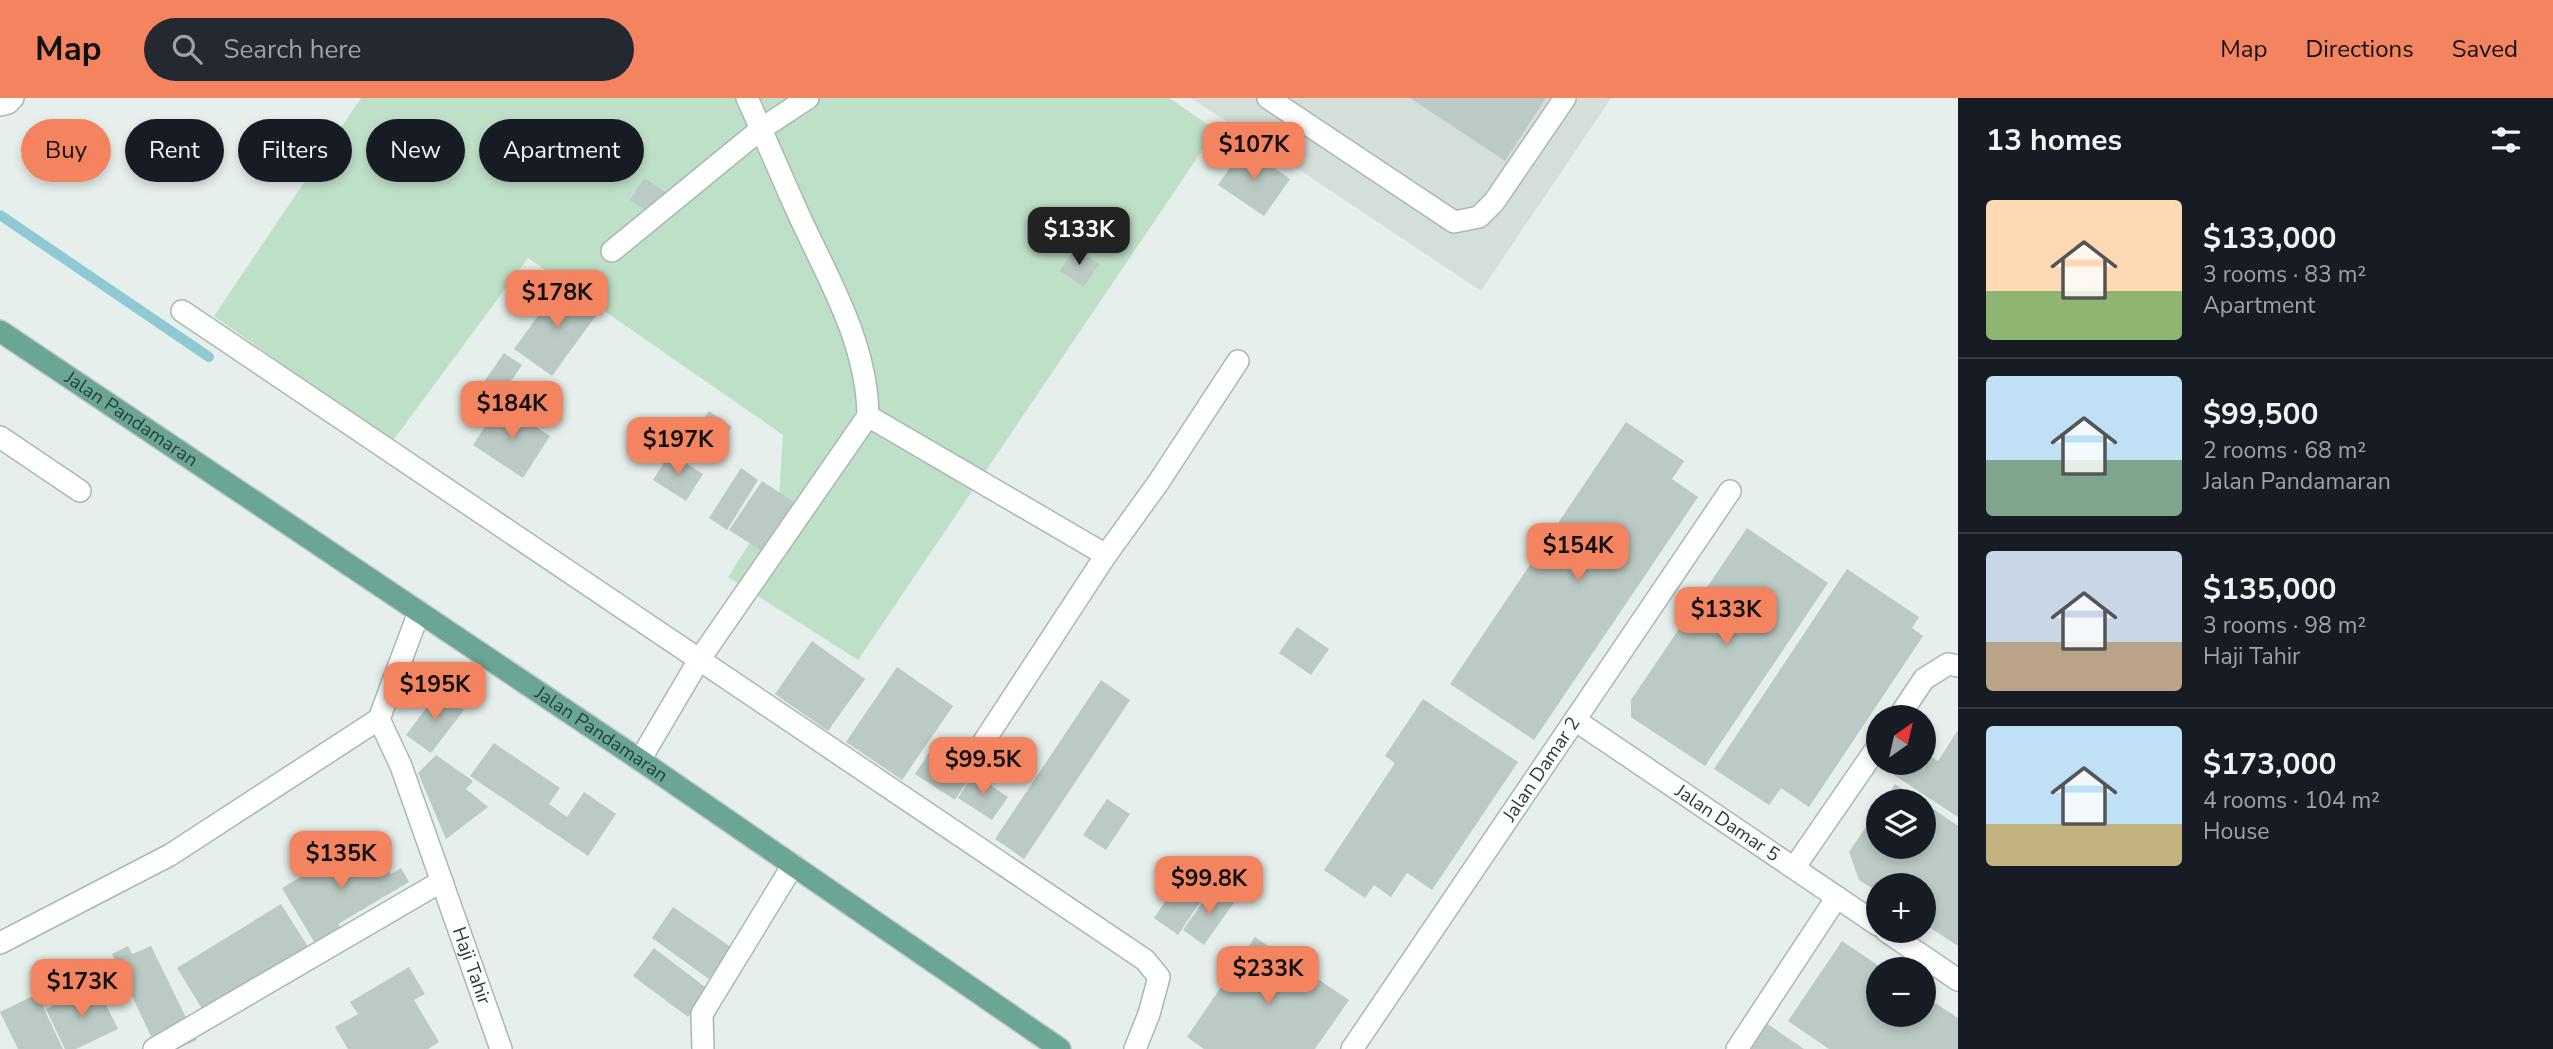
<!DOCTYPE html>
<html lang="en">
<head>
<meta charset="utf-8">
<style>
  body { margin:0; font-family:"Nunito Sans",sans-serif; background:#242831; color:#f1f3f6; height:100vh; display:flex; flex-direction:column; font-size:26px; white-space:nowrap }
  * { box-sizing:border-box; margin:0 }
  p { font-size:23px; color:#9ea1a6 }
  .icon { flex:none; width:38px; height:38px; fill:none; stroke:currentColor; stroke-width:2; stroke-linecap:round; stroke-linejoin:round }
  .map { position:relative; flex:1; overflow:hidden }
  .details { display:flex; flex-direction:column; background:#171b24; width:595px }
  .details>* { flex:none }
  .top-card { position:absolute; left:21px; top:21px; width:665px; height:63px; display:flex; gap:14px }
  .needle { width:46px; rotate:34deg }
  .buttons { position:absolute; left:1866px; top:607px; display:grid; gap:14px }
  .buttons a { display:grid; place-items:center; width:70px; height:70px; border-radius:50%; background:#171b24; box-shadow:0 4px 10px #0003; font-size:35px }
  .price { position:absolute; translate:-50% -60px; padding:0 16px; border-radius:14px; background:#f4845f; color:#111; font-size:23px; line-height:46px; filter:drop-shadow(0 2px 4px #0008) }
  .price::after { content:''; position:absolute; left:50%; top:42px; width:21px; height:16px; margin-left:-10px; background:inherit; clip-path:polygon(0 0,100% 0,50% 100%) }
  .price.on { background:#222; color:#fff }
  ul { padding:0; list-style:none }
  li { display:flex; align-items:center; gap:21px; height:175px; padding:0 28px }
  li+li { border-top:2px solid #363941 }
  li span { display:grid; place-items:center; flex:none; width:196px; height:140px; border-radius:7px; color:#555 }
  li>.icon { margin-inline-start:auto }
  span .icon { width:84px; height:84px; fill:#fffc; stroke-width:1 }
  li b { font-size:30px }
  h2 { display:flex; justify-content:space-between; align-items:center; height:84px; padding:0 28px; font-size:30px }
  .tag { padding:0 24px; border-radius:32px; background:#171b24; box-shadow:0 4px 10px #0003; font-size:24px; line-height:63px }
  .tag.on { background:#f4845f; color:#111 }
  header { display:flex; align-items:center; gap:42px; box-sizing:border-box; height:98px; padding:0 35px; background:#f4845f; color:#111 }
  header strong { font-size:33px }
  nav { display:flex; gap:38px; margin-inline-start:auto; font-size:24px }
  .search { width:490px; height:63px; background:#242831; display:flex; align-items:center; gap:18px; box-sizing:border-box; padding:0 24px; border-radius:38px; color:#9ea1a6; font-size:26px }
  main { display:flex; flex:1; min-height:0 }
  .map>svg:first-child { display:block }
  .built { fill:#d4dfda }
  .green { fill:#bfe0c8 }
  .lines { fill:none; stroke-linecap:round; stroke-linejoin:round }
  .stream { stroke:#8ec9d4; stroke-width:10 }
  .building { fill:#bbcac4 }
  .minor-casing { stroke:#a8b8b2; stroke-width:24 }
  .major-casing { stroke:#c2cac8; stroke-width:24 }
  .minor { stroke:#fff; stroke-width:21 }
  .major { stroke:#6aa596; stroke-width:21 }
  .labels { text-anchor:middle; dominant-baseline:central; stroke-width:7; stroke-linejoin:round; paint-order:stroke }
  .street-label { font-size:19px; fill:#24423a; stroke:#f7fbf9 }
</style>
</head>
<body>
<header>
<strong>Map</strong>
<div class="search"><svg class="icon" aria-label="search" viewBox="0 0 24 24"><circle cx="10" cy="10" r="6"/><path d="M15 15l6 6"/></svg>Search here</div>
<nav><a>Map</a><a>Directions</a><a>Saved</a></nav>
</header>
<main>
<div class="map">
<svg width="1958" height="951" viewBox="0 0 1958 951">
  <rect width="100%" height="100%" fill="#e6efeb"/>
  <path class="built" d="M 1191,0 L 1611,0 L 1481,193 Z"/>
  <path class="green" d="M 361,0 L 1169,0 L 1216,32 L 858,562 L 728,479 L 779,399 L 783,337 L 528,160 L 392,344 L 214,218 Z"/>
  <g class="lines">
    <path class="stream" d="M 0,117 L 209,259"/>
  </g>
  <g class="building">
    <path d="M 1410,0 L 1546,0 L 1505,63 Z"/>
    <path d="M 1244,49 L 1290,81 L 1264,118 L 1218,87 Z"/>
    <path d="M 644,80 L 667,95 L 653,117 L 630,102 Z"/>
    <path d="M 1075,150 L 1099,166 L 1084,189 L 1060,173 Z"/>
    <path d="M 562,185 L 600,212 L 552,278 L 514,251 Z"/>
    <path d="M 504,255 L 522,267 L 488,317 L 470,304 Z"/>
    <path d="M 543,285 L 564,300 L 543,330 L 522,316 Z"/>
    <path d="M 500,306 L 550,338 L 523,380 L 473,347 Z"/>
    <path d="M 709,313 L 732,329 L 713,356 L 690,340 Z"/>
    <path d="M 1626,324 L 1684,363 L 1672,381 L 1698,399 L 1534,642 L 1450,586 Z"/>
    <path d="M 670,355 L 703,376 L 686,403 L 653,382 Z"/>
    <path d="M 741,370 L 758,382 L 727,432 L 709,420 Z"/>
    <path d="M 762,383 L 797,406 L 765,455 L 729,432 Z"/>
    <path d="M 1747,430 L 1828,485 L 1705,668 L 1631,619 L 1631,602 Z"/>
    <path d="M 1847,471 L 1919,519 L 1912,530 L 1923,538 L 1809,709 L 1781,690 L 1769,707 L 1714,671 Z"/>
    <path d="M 1297,529 L 1329,551 L 1311,577 L 1279,555 Z"/>
    <path d="M 812,543 L 865,581 L 828,633 L 775,596 Z"/>
    <path d="M 897,569 L 953,608 L 902,682 L 846,644 Z"/>
    <path d="M 1101,582 L 1130,602 L 1024,761 L 995,741 Z"/>
    <path d="M 439,593 L 464,612 L 431,655 L 406,637 Z"/>
    <path d="M 1423,601 L 1518,664 L 1432,792 L 1407,775 L 1391,799 L 1374,787 L 1365,800 L 1324,772 L 1395,665 L 1385,658 Z"/>
    <path d="M 1958,632 L 1958,719 L 1894,677 L 1902,665 L 1923,665 L 1923,653 L 1938,663 Z"/>
    <path d="M 940,638 L 980,663 L 955,702 L 915,676 Z"/>
    <path d="M 494,645 L 560,690 L 549,706 L 567,719 L 584,694 L 616,716 L 588,758 L 470,678 Z"/>
    <path d="M 436,657 L 473,683 L 466,691 L 488,709 L 446,741 L 418,675 Z"/>
    <path d="M 973,676 L 1008,699 L 992,722 L 958,700 Z"/>
    <path d="M 1895,686 L 1922,704 L 1883,704 Z"/>
    <path d="M 1107,701 L 1130,716 L 1106,752 L 1083,737 Z"/>
    <path d="M 1923,704 L 1958,728 L 1958,848 L 1923,825 L 1923,788 L 1878,788 L 1878,794 L 1859,782 L 1849,754 L 1878,711 L 1878,749 L 1923,749 Z"/>
    <path d="M 368,739 L 391,776 L 401,770 L 409,784 L 338,826 L 345,837 L 319,852 L 282,790 Z"/>
    <path d="M 1178,785 L 1202,801 L 1178,837 L 1154,820 Z"/>
    <path d="M 1214,788 L 1235,803 L 1204,847 L 1183,832 Z"/>
    <path d="M 281,806 L 317,863 L 212,927 L 177,870 Z"/>
    <path d="M 673,809 L 731,849 L 709,881 L 652,840 Z"/>
    <path d="M 1255,839 L 1349,902 L 1315,951 L 1204,951 L 1187,939 Z"/>
    <path d="M 1842,843 L 1885,872 L 1878,872 L 1878,917 L 1923,917 L 1923,897 L 1958,920 L 1958,951 L 1829,951 L 1788,923 Z"/>
    <path d="M 128,848 L 132,856 L 151,848 L 197,942 L 177,951 L 157,951 L 112,856 Z"/>
    <path d="M 654,850 L 709,892 L 688,919 L 633,878 Z"/>
    <path d="M 409,869 L 425,896 L 414,902 L 439,944 L 428,951 L 348,951 L 335,929 L 358,916 L 350,904 Z"/>
    <path d="M 96,887 L 118,931 L 76,951 L 65,951 L 46,911 Z"/>
    <path d="M 37,896 L 63,951 L 18,951 L 0,914 Z"/>
    <path d="M 1766,925 L 1804,951 L 1749,951 Z"/>
  </g>
  <g class="lines">
    <defs>
      <g id="minor">
        <path d="M 1268,0 L 1454,124 L 1479,119 L 1494,104 L 1565,0"/>
        <path d="M 0,7 L 8,5 L 13,0"/>
        <path d="M 612,153 L 761,31 L 808,0"/>
        <path d="M 182,213 L 1145,862 L 1159,879 L 1149,916 L 1135,951"/>
        <path d="M 868,318 L 1106,457 L 1158,385 L 1238,263"/>
        <path d="M 0,339 L 80,393"/>
        <path id="s1" d="M 419,514 L 379,621 L 401,668 L 501,951"/>
        <path d="M 1898,620 L 1924,581 L 1948,566 L 1958,568"/>
        <path id="s2" d="M 1575,622 L 1878,827"/>
        <path d="M 979,651 L 1106,457"/>
        <path d="M 640,662 L 699,562 L 868,318 C 867,243 827,179 797,113 C 780,75 764,37 747,0"/>
        <path d="M 1794,770 L 1878,648"/>
        <path d="M 1886,833 L 1958,882"/>
        <path d="M 0,845 L 170,757 L 379,621"/>
        <path d="M 154,951 L 442,783"/>
        <path d="M 703,951 L 702,916 L 793,767"/>
        <path id="s3" d="M 1352,951 L 1730,393"/>
        <path d="M 1737,951 L 1837,799"/>
      </g>
      <g id="major">
        <path id="s4" d="M 0,233 L 640,662 L 1060,951"/>
      </g>
    </defs>
    <use href="#minor" class="minor-casing"/>
    <use href="#major" class="major-casing"/>
    <use href="#minor" class="minor"/>
    <use href="#major" class="major"/>
  </g>
  <g class="labels">
    <g class="street-label">
      <text stroke="none"><textPath href="#s4" startOffset="158">Jalan Pandamaran</textPath></text>
      <text stroke="none"><textPath href="#s4" startOffset="724">Jalan Pandamaran</textPath></text>
      <text stroke="none"><textPath href="#s3" startOffset="338">Jalan Damar 2</textPath></text>
      <text stroke="none"><textPath href="#s2" startOffset="184">Jalan Damar 5</textPath></text>
      <text stroke="none"><textPath href="#s1" startOffset="378">Haji Tahir</textPath></text>
    </g>
  </g>
</svg>
<div class="buttons">
<a><svg class="needle" viewBox="-14 -14 28 28"><path d="M0-13l5 13h-10z" fill="#e53935"/><path d="M0 13l5-13h-10z" fill="#9ea1a6"/></svg></a>
<a><svg class="icon" aria-label="layers" viewBox="0 0 24 24"><path d="M12 4l9 5-9 5-9-5zM3 14l9 5 9-5"/></svg></a>
<a>+</a>
<a>−</a>
</div>
<b class="price" style="left:1254px;top:84px">$107K</b>
<b class="price on" style="left:1079px;top:169px">$133K</b>
<b class="price" style="left:557px;top:232px">$178K</b>
<b class="price" style="left:512px;top:343px">$184K</b>
<b class="price" style="left:678px;top:379px">$197K</b>
<b class="price" style="left:1578px;top:485px">$154K</b>
<b class="price" style="left:1726px;top:549px">$133K</b>
<b class="price" style="left:435px;top:624px">$195K</b>
<b class="price" style="left:983px;top:699px">$99.5K</b>
<b class="price" style="left:341px;top:793px">$135K</b>
<b class="price" style="left:1209px;top:818px">$99.8K</b>
<b class="price" style="left:1268px;top:908px">$233K</b>
<b class="price" style="left:82px;top:921px">$173K</b>
<div class="top-card">
<a class="tag on">Buy</a>
<a class="tag">Rent</a>
<a class="tag">Filters</a>
<a class="tag">New</a>
<a class="tag">Apartment</a>
</div>
</div>
<section class="details">
<h2>13 homes<svg class="icon" aria-label="filters" viewBox="0 0 24 24"><path d="M4 7h16M4 17h16"/><circle cx="9" cy="7" r="2"/><circle cx="15" cy="17" r="2"/></svg></h2>
<ul>
<li><span style="background:linear-gradient(#ffd9b3 65%,#8fb573 0)"><svg class="icon" aria-label="home" viewBox="0 0 24 24"><path d="M3 11l9-7 9 7M6 9v11h12V9"/></svg></span><div><b>$133,000</b><p>3 rooms · 83 m²</p><p>Apartment</p></div></li>
<li><span style="background:linear-gradient(#bfe0f5 60%,#7fa58c 0)"><svg class="icon" aria-label="home" viewBox="0 0 24 24"><path d="M3 11l9-7 9 7M6 9v11h12V9"/></svg></span><div><b>$99,500</b><p>2 rooms · 68 m²</p><p>Jalan Pandamaran</p></div></li>
<li><span style="background:linear-gradient(#c9d6e8 65%,#b9a48a 0)"><svg class="icon" aria-label="home" viewBox="0 0 24 24"><path d="M3 11l9-7 9 7M6 9v11h12V9"/></svg></span><div><b>$135,000</b><p>3 rooms · 98 m²</p><p>Haji Tahir</p></div></li>
<li><span style="background:linear-gradient(#bfe0f5 70%,#c2b280 0)"><svg class="icon" aria-label="home" viewBox="0 0 24 24"><path d="M3 11l9-7 9 7M6 9v11h12V9"/></svg></span><div><b>$173,000</b><p>4 rooms · 104 m²</p><p>House</p></div></li>
</ul>
</section>
</main>
</body>
</html>
